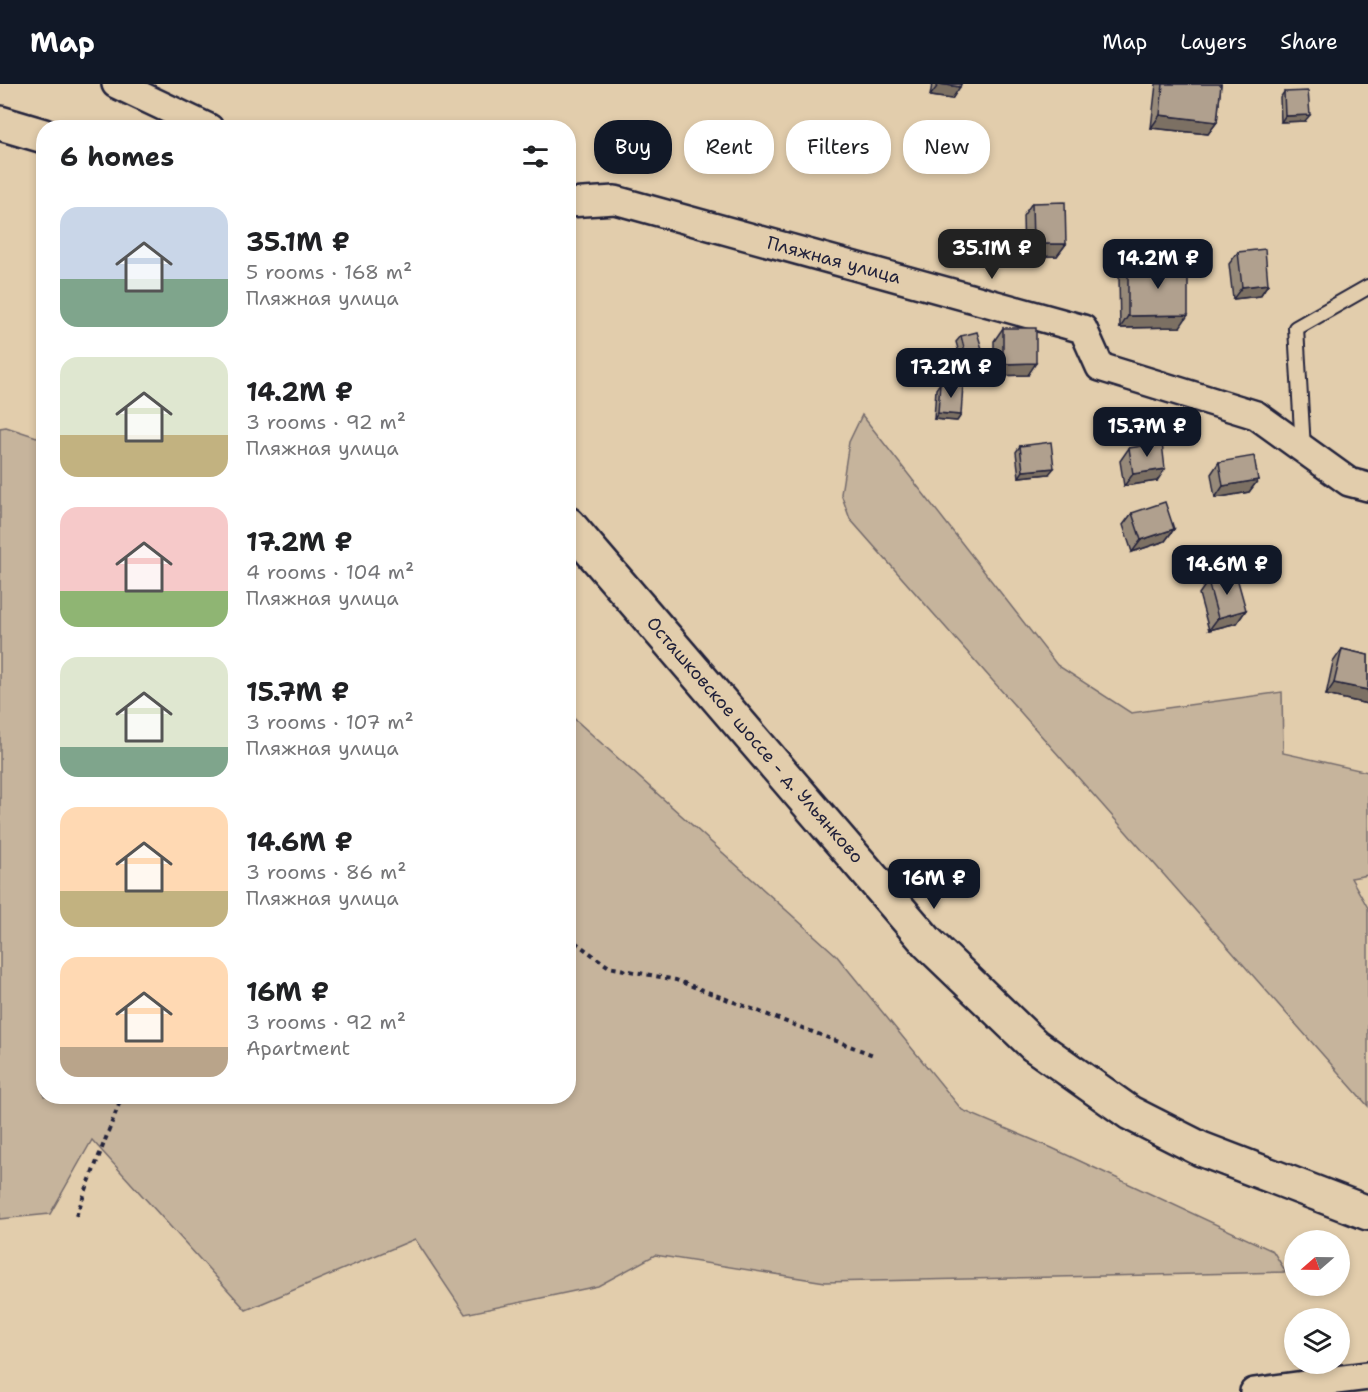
<!DOCTYPE html>
<html lang="en">
<head>
<meta charset="utf-8">
<style>
  body { margin:0; font-family:"Shantell Sans",sans-serif; background:#f2f2f2; color:#202124; height:100vh; display:flex; flex-direction:column; font-size:22px; white-space:nowrap }
  * { box-sizing:border-box; margin:0 }
  p { font-size:20px; color:#757577 }
  .icon { flex:none; width:33px; height:33px; fill:none; stroke:currentColor; stroke-width:2; stroke-linecap:round; stroke-linejoin:round }
  .map { position:relative; flex:1; overflow:hidden }
  .panel { position:absolute; left:36px; top:36px; width:540px; height:984px; display:flex; flex-direction:column; background:#fff; border-radius:24px; box-shadow:0 3px 9px #0003 }
  .panel>* { flex:none }
  .hud { position:absolute; left:594px; top:36px; width:570px; height:54px; display:flex; gap:12px }
  .needle { width:39px; rotate:250deg }
  .buttons { position:absolute; left:1284px; top:1146px; display:grid; gap:12px }
  .buttons a { display:grid; place-items:center; width:66px; height:66px; border-radius:50%; background:#fff; box-shadow:0 3px 9px #0003; font-size:30px }
  .price { position:absolute; translate:-50% -51px; padding:0 14px; border-radius:12px; background:#111827; color:#fff; font-size:20px; line-height:39px; filter:drop-shadow(0 2px 3px #0008) }
  .price::after { content:''; position:absolute; left:50%; top:36px; width:18px; height:14px; margin-left:-9px; background:inherit; clip-path:polygon(0 0,100% 0,50% 100%) }
  .price.current { background:#222; color:#fff }
  ul { padding:0; list-style:none }
  li { display:flex; align-items:center; gap:18px; height:150px; padding:0 24px }
  li span { display:grid; place-items:center; flex:none; width:168px; height:120px; border-radius:18px; color:#555 }
  li>.icon { margin-inline-start:auto }
  span .icon { width:72px; height:72px; fill:#fffc; stroke-width:1 }
  li b { font-size:26px }
  h2 { display:flex; justify-content:space-between; align-items:center; height:72px; padding:0 24px; font-size:26px }
  .tag { padding:0 21px; border-radius:24px; background:#fff; box-shadow:0 3px 9px #0003; font-size:21px; line-height:54px }
  .tag.current { background:#111827; color:#fff }
  header { display:flex; align-items:center; gap:36px; box-sizing:border-box; height:84px; padding:0 30px; background:#111827; color:#fff }
  header strong { font-size:28px }
  nav { display:flex; gap:33px; margin-inline-start:auto; font-size:21px }
  .map>svg:first-child { display:block }
  .green { fill:#c6b49c; stroke:#746b6c; stroke-width:1.5 }
  .lines { fill:none; stroke-linecap:round; stroke-linejoin:round }
  .lane-casing { stroke:#22223b; stroke-width:18 }
  .street-casing { stroke:#22223b; stroke-width:32 }
  .secondary-casing { stroke:#22223b; stroke-width:38 }
  .path { stroke:#22223b; stroke-width:4; stroke-dasharray:4.5 4.5; stroke-linecap:butt }
  .lane { stroke:#e2cdac; stroke-width:14 }
  .street { stroke:#e2cdac; stroke-width:27 }
  .secondary { stroke:#e2cdac; stroke-width:33 }
  .wall { fill:#978a7a; stroke:#22223b; stroke-width:1.5 }
  .shaded-wall { fill:#7b7063; stroke:#22223b; stroke-width:1.5 }
  .building { fill:#b0a08e; stroke:#22223b; stroke-width:1.5 }
  .labels { text-anchor:middle; dominant-baseline:central; stroke-width:4.5; stroke-linejoin:round; paint-order:stroke }
  .street-label { font-size:18px; fill:#22223b; stroke:#e2cdac }
</style>
</head>
<body>
<header>
<strong>Map</strong>
<nav><a>Map</a><a>Layers</a><a>Share</a></nav>
</header>
<div class="map">
<svg width="1368" height="1308" viewBox="0 0 1368 1308">
  <rect width="100%" height="100%" fill="#e2cdac"/>
  <filter id="ink" filterUnits="userSpaceOnUse"><feTurbulence type="fractalNoise" baseFrequency=".0167" numOctaves="2"/><feDisplacementMap in="SourceGraphic" scale="12" xChannelSelector="R" yChannelSelector="G"/><feConvolveMatrix kernelMatrix="1 2 1 2 8 2 1 2 1" color-interpolation-filters="sRGB"/></filter>
  <g filter="url(#ink)">
    <g class="green">
      <path d="M 862,331 L 1057,581 L 1131,629 L 1282,608 L 1283,669 L 1368,688 L 1368,791 L 1351,794 L 1368,824 L 1368,1022 L 850,435 L 841,410 L 849,358 Z"/>
      <path d="M 6,343 L 43,355 L 44,1012 L 568,1012 L 569,630 L 836,871 L 962,1026 L 1052,1064 L 1273,1167 L 1286,1188 L 825,1198 L 655,1171 L 598,1202 L 465,1230 L 415,1155 L 246,1226 L 92,1056 L 50,1130 L 0,1135 L 0,344 Z"/>
    </g>
    <g class="lines">
      <defs>
        <path id="lane" d="M 1303,365 L 1296,244 L 1368,203"/>
        <g id="street">
          <path d="M 116,0 L 209,44"/>
          <path d="M 568,119 L 615,116 L 1083,245 L 1100,283 L 1256,331 L 1349,398 L 1368,403"/>
          <path d="M 1316,1299 L 1312,1299 L 1368,1292"/>
          <path d="M 1254,1308 L 1326,1298"/>
        </g>
        <g id="secondary">
          <path d="M 0,39 L 44,52"/>
          <path d="M 568,440 L 928,859 L 1034,961 L 1130,1029 L 1201,1065 L 1368,1129"/>
        </g>
      </defs>
      <use href="#lane" class="lane-casing"/>
      <use href="#street" class="street-casing"/>
      <use href="#secondary" class="secondary-casing"/>
      <g class="path">
        <path d="M 568,853 L 609,883 L 676,896 L 876,972"/>
        <path d="M 76,1132 L 122,1012"/>
      </g>
      <use href="#lane" class="lane"/>
      <use href="#street" class="street"/>
      <use href="#secondary" class="secondary"/>
    </g>
    <g class="wall">
      <path d="M 932,0 L 961,0 L 952,15 L 930,12 Z"/>
      <path d="M 1156,0 L 1221,0 L 1217,38 L 1208,50 L 1151,44 Z"/>
      <path d="M 1284,8 L 1305,37 L 1281,38 L 1280,14 Z"/>
      <path d="M 1032,119 L 1066,160 L 1057,172 L 1024,173 L 1023,132 Z"/>
      <path d="M 1238,168 L 1268,200 L 1260,212 L 1233,215 L 1229,180 Z"/>
      <path d="M 1128,180 L 1180,243 L 1120,244 L 1119,193 Z"/>
      <path d="M 1003,244 L 1028,291 L 994,292 L 994,257 Z"/>
      <path d="M 961,252 L 985,275 L 981,281 L 964,286 L 956,258 Z"/>
      <path d="M 940,299 L 961,331 L 957,337 L 934,335 L 936,305 Z"/>
      <path d="M 1020,362 L 1049,390 L 1019,393 L 1016,368 Z"/>
      <path d="M 1129,364 L 1157,397 L 1124,402 L 1120,377 Z"/>
      <path d="M 1219,378 L 1258,396 L 1249,408 L 1215,414 L 1211,390 Z"/>
      <path d="M 1132,429 L 1174,445 L 1165,457 L 1132,468 L 1123,441 Z"/>
      <path d="M 1208,497 L 1246,526 L 1237,539 L 1209,546 L 1199,510 Z"/>
      <path d="M 1342,565 L 1368,571 L 1368,620 L 1326,611 L 1333,578 Z"/>
    </g>
    <g class="shaded-wall">
      <path d="M 939,0 L 960,3 L 952,15 L 930,12 Z"/>
      <path d="M 1160,31 L 1217,38 L 1208,50 L 1151,44 Z"/>
      <path d="M 1310,31 L 1305,37 L 1281,38 L 1285,32 Z"/>
      <path d="M 1033,160 L 1066,160 L 1057,172 L 1024,173 Z"/>
      <path d="M 1268,200 L 1260,212 L 1233,215 L 1242,203 Z"/>
      <path d="M 1188,231 L 1180,243 L 1120,244 L 1128,232 Z"/>
      <path d="M 985,275 L 981,281 L 964,286 L 968,280 Z"/>
      <path d="M 1036,279 L 1028,291 L 994,292 L 1003,280 Z"/>
      <path d="M 938,329 L 961,331 L 957,337 L 934,335 Z"/>
      <path d="M 1054,384 L 1049,390 L 1019,393 L 1023,387 Z"/>
      <path d="M 1165,385 L 1157,397 L 1124,402 L 1133,390 Z"/>
      <path d="M 1258,396 L 1249,408 L 1215,414 L 1223,402 Z"/>
      <path d="M 1174,445 L 1165,457 L 1132,468 L 1141,456 Z"/>
      <path d="M 1246,526 L 1237,539 L 1209,546 L 1218,534 Z"/>
      <path d="M 1334,599 L 1368,606 L 1368,620 L 1326,611 Z"/>
    </g>
    <g class="building">
      <path d="M 939,0 L 961,0 L 960,3 Z"/>
      <path d="M 1163,0 L 1221,0 L 1217,38 L 1160,31 Z"/>
      <path d="M 1308,7 L 1310,31 L 1285,32 L 1284,8 Z"/>
      <path d="M 1065,118 L 1066,160 L 1033,160 L 1032,119 Z"/>
      <path d="M 1265,165 L 1268,200 L 1242,203 L 1238,168 Z"/>
      <path d="M 1188,179 L 1188,231 L 1128,232 L 1128,180 Z"/>
      <path d="M 1003,244 L 1036,244 L 1036,279 L 1003,280 Z"/>
      <path d="M 977,248 L 985,275 L 968,280 L 961,252 Z"/>
      <path d="M 940,299 L 963,300 L 961,331 L 938,329 Z"/>
      <path d="M 1051,358 L 1054,384 L 1023,387 L 1020,362 Z"/>
      <path d="M 1162,359 L 1165,385 L 1133,390 L 1129,364 Z"/>
      <path d="M 1254,372 L 1258,396 L 1223,402 L 1219,378 Z"/>
      <path d="M 1165,418 L 1174,445 L 1141,456 L 1132,429 Z"/>
      <path d="M 1236,490 L 1246,526 L 1218,534 L 1208,497 Z"/>
      <path d="M 1342,565 L 1368,571 L 1368,606 L 1334,599 Z"/>
    </g>
  </g>
  <g class="labels">
    <g class="street-label">
      <text transform="translate(834 176) rotate(15)">Пляжная улица</text>
      <text transform="translate(755 656) rotate(49)">Осташковское шоссе - д. Ульянково</text>
    </g>
  </g>
</svg>
<div class="buttons">
<a><svg class="needle" viewBox="-14 -14 28 28"><path d="M0-13l5 13h-10z" fill="#e53935"/><path d="M0 13l5-13h-10z" fill="#757577"/></svg></a>
<a><svg class="icon" aria-label="layers" viewBox="0 0 24 24"><path d="M12 4l9 5-9 5-9-5zM3 14l9 5 9-5"/></svg></a>
</div>
<b class="price current" style="left:992px;top:196px">35.1M ₽</b>
<b class="price" style="left:1158px;top:206px">14.2M ₽</b>
<b class="price" style="left:951px;top:315px">17.2M ₽</b>
<b class="price" style="left:1147px;top:374px">15.7M ₽</b>
<b class="price" style="left:1227px;top:512px">14.6M ₽</b>
<b class="price" style="left:934px;top:826px">16M ₽</b>
<div class="hud">
<a class="tag current">Buy</a>
<a class="tag">Rent</a>
<a class="tag">Filters</a>
<a class="tag">New</a>
</div>
<section class="panel">
<h2>6 homes<svg class="icon" aria-label="filters" viewBox="0 0 24 24"><path d="M4 7h16M4 17h16"/><circle cx="9" cy="7" r="2"/><circle cx="15" cy="17" r="2"/></svg></h2>
<ul>
<li><span style="background:linear-gradient(#c9d6e8 60%,#7fa58c 0)"><svg class="icon" aria-label="home" viewBox="0 0 24 24"><path d="M3 11l9-7 9 7M6 9v11h12V9"/></svg></span><div><b>35.1M ₽</b><p>5 rooms · 168 m²</p><p>Пляжная улица</p></div></li>
<li><span style="background:linear-gradient(#dfe7d0 65%,#c2b280 0)"><svg class="icon" aria-label="home" viewBox="0 0 24 24"><path d="M3 11l9-7 9 7M6 9v11h12V9"/></svg></span><div><b>14.2M ₽</b><p>3 rooms · 92 m²</p><p>Пляжная улица</p></div></li>
<li><span style="background:linear-gradient(#f6c9c9 70%,#8fb573 0)"><svg class="icon" aria-label="home" viewBox="0 0 24 24"><path d="M3 11l9-7 9 7M6 9v11h12V9"/></svg></span><div><b>17.2M ₽</b><p>4 rooms · 104 m²</p><p>Пляжная улица</p></div></li>
<li><span style="background:linear-gradient(#dfe7d0 75%,#7fa58c 0)"><svg class="icon" aria-label="home" viewBox="0 0 24 24"><path d="M3 11l9-7 9 7M6 9v11h12V9"/></svg></span><div><b>15.7M ₽</b><p>3 rooms · 107 m²</p><p>Пляжная улица</p></div></li>
<li><span style="background:linear-gradient(#ffd9b3 70%,#c2b280 0)"><svg class="icon" aria-label="home" viewBox="0 0 24 24"><path d="M3 11l9-7 9 7M6 9v11h12V9"/></svg></span><div><b>14.6M ₽</b><p>3 rooms · 86 m²</p><p>Пляжная улица</p></div></li>
<li><span style="background:linear-gradient(#ffd9b3 75%,#b9a48a 0)"><svg class="icon" aria-label="home" viewBox="0 0 24 24"><path d="M3 11l9-7 9 7M6 9v11h12V9"/></svg></span><div><b>16M ₽</b><p>3 rooms · 92 m²</p><p>Apartment</p></div></li>
</ul>
</section>
</div>
</body>
</html>
